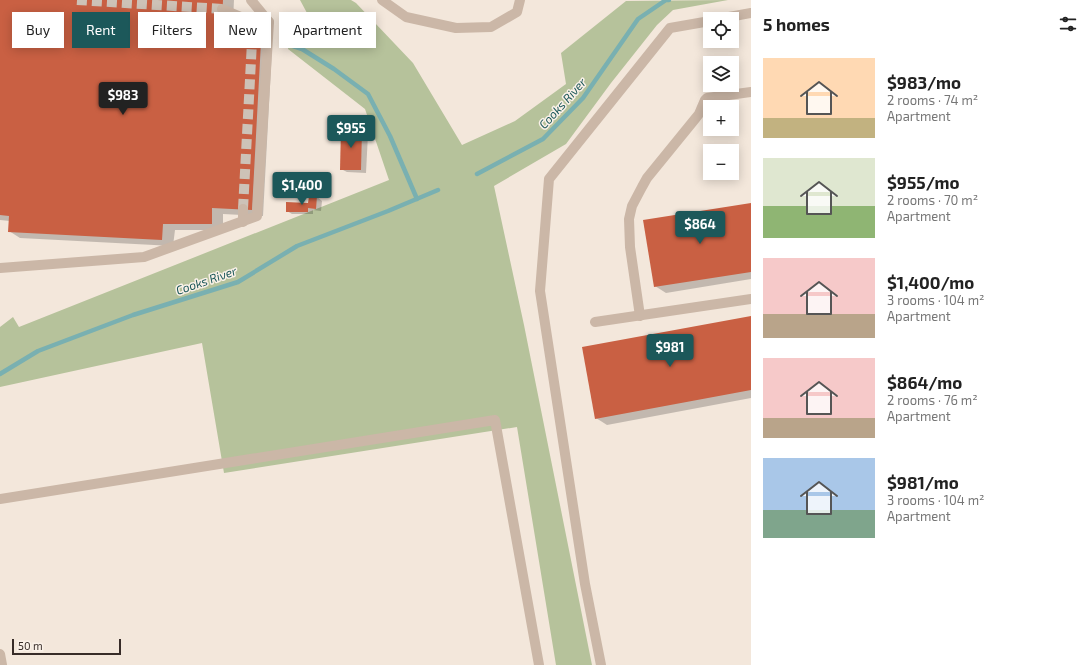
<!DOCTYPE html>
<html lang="en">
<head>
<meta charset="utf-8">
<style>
  body { margin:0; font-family:"Exo 2",sans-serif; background:#f6f6f6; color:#222; height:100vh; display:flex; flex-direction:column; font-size:15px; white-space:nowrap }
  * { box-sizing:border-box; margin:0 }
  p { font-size:13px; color:#767676 }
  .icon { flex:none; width:22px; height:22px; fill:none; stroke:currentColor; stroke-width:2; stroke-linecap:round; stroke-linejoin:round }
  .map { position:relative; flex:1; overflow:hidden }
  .drawer { display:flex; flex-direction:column; background:#fff; width:340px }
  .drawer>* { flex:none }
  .top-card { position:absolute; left:12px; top:12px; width:380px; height:36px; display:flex; gap:8px }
  .controls { position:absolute; left:703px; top:12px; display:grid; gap:8px }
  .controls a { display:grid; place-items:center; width:36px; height:36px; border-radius:0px; background:#fff; box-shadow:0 2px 10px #0003; font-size:20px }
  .scale { position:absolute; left:12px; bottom:10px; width:109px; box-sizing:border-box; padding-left:4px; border:2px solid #372c28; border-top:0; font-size:11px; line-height:14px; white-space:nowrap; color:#372c28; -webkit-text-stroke:3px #faf1e8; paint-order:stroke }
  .price { position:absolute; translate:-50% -34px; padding:0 9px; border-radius:4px; background:#1c585a; color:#fff; font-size:13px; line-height:26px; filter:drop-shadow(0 1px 2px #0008) }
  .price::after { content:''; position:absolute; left:50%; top:24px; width:12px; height:9px; margin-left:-6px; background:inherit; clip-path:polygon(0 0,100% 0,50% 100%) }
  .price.selected { background:#222; color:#fff }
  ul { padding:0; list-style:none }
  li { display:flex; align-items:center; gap:12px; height:100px; padding:0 12px }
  li span { display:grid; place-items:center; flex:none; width:112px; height:80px; border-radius:0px; color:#555 }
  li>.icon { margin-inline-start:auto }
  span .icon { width:48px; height:48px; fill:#fffc; stroke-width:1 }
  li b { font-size:17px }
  h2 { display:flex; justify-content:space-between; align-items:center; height:48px; padding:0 12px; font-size:17px }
  .tag { padding:0 14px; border-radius:0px; background:#fff; box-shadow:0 2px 10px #0003; font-size:14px; line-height:36px }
  .tag.selected { background:#1c585a; color:#fff }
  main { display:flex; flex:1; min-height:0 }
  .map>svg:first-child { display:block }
  .green { fill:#b6c29b }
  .shadow { fill:#0003 }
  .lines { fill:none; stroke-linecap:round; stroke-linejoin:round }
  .stream { stroke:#79b0b1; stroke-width:4.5 }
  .building { fill:#c96043 }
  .minor-tunnel { stroke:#cdc2b7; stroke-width:10; stroke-dasharray:10 5; stroke-linecap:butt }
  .minor { stroke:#cbb7a7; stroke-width:10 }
  .labels { text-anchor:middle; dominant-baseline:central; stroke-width:3; stroke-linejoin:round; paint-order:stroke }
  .water-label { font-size:12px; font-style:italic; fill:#1c585a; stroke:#faf1e8 }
</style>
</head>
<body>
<main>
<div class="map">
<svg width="751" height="665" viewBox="0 0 751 665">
  <rect width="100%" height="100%" fill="#f3e7db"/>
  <path class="green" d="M 300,0 L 351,0 L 356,3 L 413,63 L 462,145 L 515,121 L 566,84 L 561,53 L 626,1 L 728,0 L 673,10 L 657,25 L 611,83 L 566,144 L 494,186 L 524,325 L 592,665 L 556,665 L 517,427 L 224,473 L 202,343 L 0,387 L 0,327 L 13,317 L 19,327 L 389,180 L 365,109 L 288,49 L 289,35 L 307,13 Z"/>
  <g class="shadow">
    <path d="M 0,0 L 234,0 L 232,42 L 260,43 L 272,49 L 263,216 L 223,214 L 223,230 L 175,230 L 173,246 L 20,238 L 9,231 L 10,221 L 0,220 Z"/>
    <path d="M 342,129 L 362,131 L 368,134 L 366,173 L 347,172 L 341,169 Z"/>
    <path d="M 317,197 L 322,201 L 321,211 L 313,210 L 313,214 L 292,214 L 287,211 L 309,204 Z"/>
    <path d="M 751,204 L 751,279 L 666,293 L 655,286 Z"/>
    <path d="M 751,317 L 751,398 L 607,425 L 596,418 Z"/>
  </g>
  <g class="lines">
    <g class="stream">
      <path d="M 287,44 L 302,49 L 334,69 L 368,94 L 390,136 L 417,199"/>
      <path d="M 477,174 L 543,139 L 583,98 L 638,19 L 666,0 L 669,0"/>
      <path d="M 0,374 L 38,351 L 133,315 L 238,282 L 297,246 L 388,211 L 438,190"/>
    </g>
  </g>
  <g class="building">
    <path d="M 0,0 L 223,0 L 221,41 L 261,42 L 252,210 L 212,208 L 212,224 L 163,224 L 162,240 L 8,232 L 9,216 L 0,215 Z"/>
    <path d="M 341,128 L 362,130 L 361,170 L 340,170 Z"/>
    <path d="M 309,196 L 317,196 L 316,209 L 308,208 L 308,212 L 286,212 L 286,202 L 308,203 Z"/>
    <path d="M 751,203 L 751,272 L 654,287 L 643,220 Z"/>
    <path d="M 751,316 L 751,390 L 595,419 L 582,347 Z"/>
  </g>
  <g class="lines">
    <g class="minor-tunnel">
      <path d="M 77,0 L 222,9"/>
      <path d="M 243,209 L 252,42"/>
    </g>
    <g class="minor">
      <path d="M 382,0 L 406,17 L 456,28 L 491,27 L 517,12 L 520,0"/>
      <path d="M 222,9 L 253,22 L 269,22"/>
      <path d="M 718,19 L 751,13"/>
      <path d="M 252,42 L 253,22"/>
      <path d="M 243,222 L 243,209"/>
      <path d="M 0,268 L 144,257 L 257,216 L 269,22 L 251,0"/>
      <path d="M 640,316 L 630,247 L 629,219 L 632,206 L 642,187 L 647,178 L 695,119 L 699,114 L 705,100 L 707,98 L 751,92"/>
      <path d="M 595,322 L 751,299"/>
      <path d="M 0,499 L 495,420 L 539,665"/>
      <path d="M 0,654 L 2,665"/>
      <path d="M 601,665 L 585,584 L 540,291 L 549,179 L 670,28 L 710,21"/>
    </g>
  </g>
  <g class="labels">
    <g class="water-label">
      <text transform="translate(562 103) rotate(-48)">Cooks River</text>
      <text transform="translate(206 280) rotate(-19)">Cooks River</text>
    </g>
  </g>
</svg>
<div class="controls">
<a><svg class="icon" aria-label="locate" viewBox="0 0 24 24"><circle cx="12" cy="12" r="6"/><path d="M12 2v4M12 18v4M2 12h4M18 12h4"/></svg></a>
<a><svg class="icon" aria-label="layers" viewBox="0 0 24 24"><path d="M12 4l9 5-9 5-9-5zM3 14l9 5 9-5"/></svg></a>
<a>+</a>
<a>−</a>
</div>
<div class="scale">50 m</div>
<b class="price selected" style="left:123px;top:116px">$983</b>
<b class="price" style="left:351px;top:149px">$955</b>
<b class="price" style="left:302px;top:206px">$1,400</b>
<b class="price" style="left:700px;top:245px">$864</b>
<b class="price" style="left:670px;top:368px">$981</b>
<div class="top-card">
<a class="tag">Buy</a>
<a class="tag selected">Rent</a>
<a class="tag">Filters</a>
<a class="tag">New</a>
<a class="tag">Apartment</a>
</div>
</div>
<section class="drawer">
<h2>5 homes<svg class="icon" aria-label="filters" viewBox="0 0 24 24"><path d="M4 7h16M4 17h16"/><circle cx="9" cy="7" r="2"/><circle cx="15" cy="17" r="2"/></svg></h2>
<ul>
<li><span style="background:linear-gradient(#ffd9b3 75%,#c2b280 0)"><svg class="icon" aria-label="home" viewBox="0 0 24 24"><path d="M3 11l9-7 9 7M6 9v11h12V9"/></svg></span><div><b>$983/mo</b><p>2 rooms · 74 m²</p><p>Apartment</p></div></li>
<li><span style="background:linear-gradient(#dfe7d0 60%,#8fb573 0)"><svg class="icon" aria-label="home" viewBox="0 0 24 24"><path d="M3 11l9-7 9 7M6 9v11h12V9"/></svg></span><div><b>$955/mo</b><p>2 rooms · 70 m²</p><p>Apartment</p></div></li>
<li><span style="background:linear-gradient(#f6c9c9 70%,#b9a48a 0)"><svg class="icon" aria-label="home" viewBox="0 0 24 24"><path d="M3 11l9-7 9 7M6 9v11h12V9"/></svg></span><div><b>$1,400/mo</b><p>3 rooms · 104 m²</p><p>Apartment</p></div></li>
<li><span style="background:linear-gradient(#f6c9c9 75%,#b9a48a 0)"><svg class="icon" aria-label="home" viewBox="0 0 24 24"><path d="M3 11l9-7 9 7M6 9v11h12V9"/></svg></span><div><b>$864/mo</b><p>2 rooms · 76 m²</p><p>Apartment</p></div></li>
<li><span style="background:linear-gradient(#a9c7e8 65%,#7fa58c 0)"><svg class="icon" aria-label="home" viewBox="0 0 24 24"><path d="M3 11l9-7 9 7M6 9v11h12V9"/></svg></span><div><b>$981/mo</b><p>3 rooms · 104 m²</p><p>Apartment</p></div></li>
</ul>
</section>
</main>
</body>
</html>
